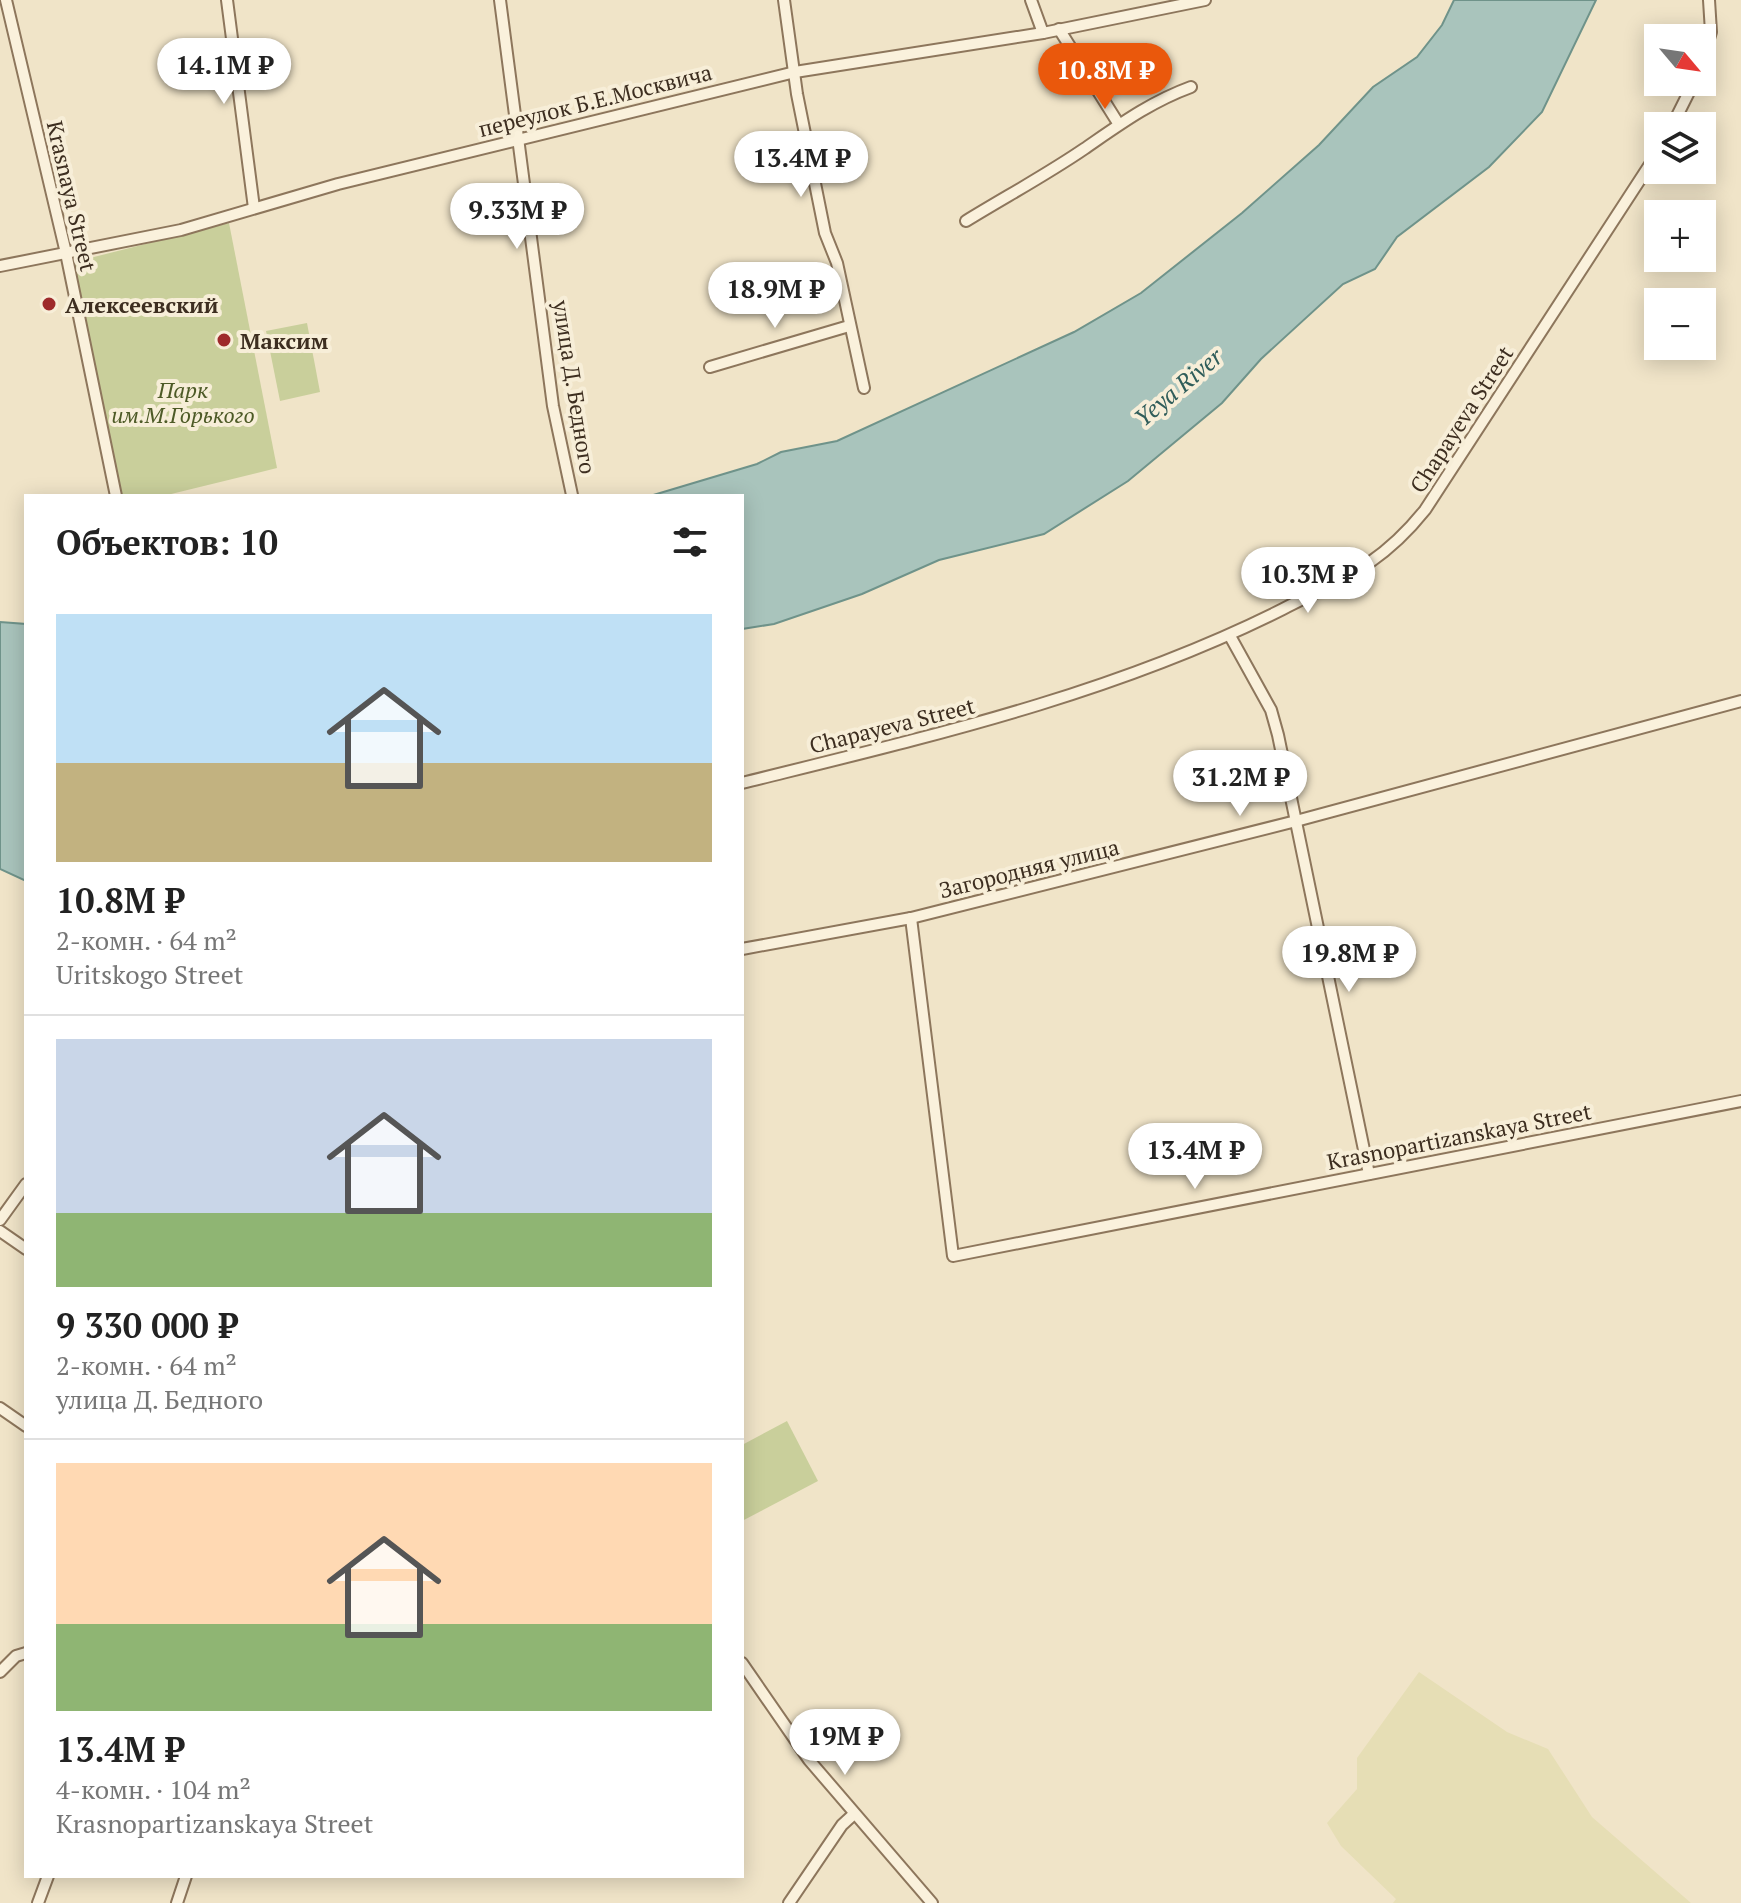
<!DOCTYPE html>
<html lang="ru">
<head>
<meta charset="utf-8">
<style>
  body { margin:0; font-family:"PT Serif",serif; background:#f2f2f2; color:#222; height:100vh; display:flex; flex-direction:column; font-size:30px; white-space:nowrap }
  * { box-sizing:border-box; margin:0 }
  p { font-size:26px; color:#767676 }
  .icon { flex:none; width:44px; height:44px; fill:none; stroke:currentColor; stroke-width:2; stroke-linecap:round; stroke-linejoin:round }
  .map { position:relative; flex:1; overflow:hidden }
  .sheet { position:absolute; left:24px; top:494px; width:720px; height:1384px; display:flex; flex-direction:column; background:#fff; border-radius:0px; box-shadow:0 4px 20px #0003 }
  .sheet>* { flex:none }
  .needle { width:52px; rotate:119deg }
  .tools { position:absolute; left:1644px; top:24px; display:grid; gap:16px }
  .tools a { display:grid; place-items:center; width:72px; height:72px; border-radius:0px; background:#fff; box-shadow:0 4px 20px #0003; font-size:40px }
  .price { position:absolute; translate:-50% -68px; padding:0 18px; border-radius:28px; background:#fff; color:#222; font-size:26px; line-height:52px; filter:drop-shadow(0 2px 4px #0008) }
  .price::after { content:''; position:absolute; left:50%; top:48px; width:24px; height:18px; margin-left:-12px; background:inherit; clip-path:polygon(0 0,100% 0,50% 100%) }
  .price.selected { background:#ea580c; color:#fff }
  ul { padding:0; list-style:none }
  li { display:grid; align-content:center; gap:16px; height:424px; padding:0 32px }
  li+li { border-top:2px solid #e0e0e0 }
  li span { display:grid; place-items:center; height:248px; border-radius:0px; color:#555 }
  li>.icon { margin-inline-start:auto }
  span .icon { width:144px; height:144px; fill:#fffc; stroke-width:1 }
  li b { font-size:34px }
  h2 { display:flex; justify-content:space-between; align-items:center; height:96px; padding:0 32px; font-size:34px }
  .map>svg:first-child { display:block }
  .farmland { fill:#e6deb5 }
  .green { fill:#c9cf9b }
  .water { fill:#a9c4bc; stroke:#6f938a; stroke-width:2 }
  .lines { fill:none; stroke-linecap:round; stroke-linejoin:round }
  .minor-casing { stroke:#8d765c; stroke-width:14 }
  .minor { stroke:#faf1dc; stroke-width:10 }
  .poi-dot { fill:#9e2a2b; stroke:#f7eed8; stroke-width:3 }
  .labels { text-anchor:middle; dominant-baseline:central; stroke-width:8; stroke-linejoin:round; paint-order:stroke }
  .street-label { font-size:22px; fill:#3d2e20; stroke:#f7eed8 }
  .poi-label { font-size:22px; font-weight:bold; fill:#3d2e20; stroke:#f7eed8; text-anchor:start }
  .park-label { font-size:22px; font-style:italic; fill:#4d5a26; stroke:#f7eed8 }
  .water-label { font-size:24px; font-style:italic; fill:#2f5d5a; stroke:#f7eed8 }
</style>
</head>
<body>
<div class="map">
<svg width="1741" height="1903" viewBox="0 0 1741 1903">
  <rect width="100%" height="100%" fill="#f0e4c8"/>
  <path class="farmland" d="M 1419,1672 L 1507,1732 L 1548,1749 L 1592,1817 L 1691,1903 L 1393,1903 L 1396,1899 L 1341,1846 L 1327,1823 L 1357,1789 L 1357,1758 Z"/>
  <g class="green">
    <path d="M 229,223 L 277,468 L 163,496 L 118,496 L 74,262 Z"/>
    <path d="M 307,323 L 320,392 L 280,401 L 266,331 Z"/>
    <path d="M 787,1421 L 818,1481 L 742,1521 L 742,1445 Z"/>
  </g>
  <g class="water">
    <path d="M 1454,0 L 1596,0 L 1542,112 L 1489,167 L 1397,237 L 1375,269 L 1343,284 L 1261,359 L 1222,403 L 1128,481 L 1044,534 L 939,560 L 862,594 L 774,624 L 742,629 L 742,496 L 650,496 L 757,464 L 781,452 L 837,441 L 1074,332 L 1141,293 L 1242,213 L 1319,145 L 1373,87 L 1417,57 L 1442,25 Z"/>
    <path d="M 0,622 L 26,624 L 26,881 L 0,869 Z"/>
  </g>
  <g class="lines">
    <defs>
      <g id="minor">
        <path d="M 6,0 L 66,253 L 116,496"/>
        <path d="M 227,0 L 254,208"/>
        <path d="M 500,0 L 553,406 L 572,495"/>
        <path d="M 784,0 L 797,94 L 825,233 L 837,263 L 864,388"/>
        <path d="M 1031,0 L 1043,33"/>
        <path d="M 1059,29 L 1118,123"/>
        <path d="M 1702,62 L 1711,32 L 1709,0"/>
        <path d="M 1672,126 L 1694,82"/>
        <path d="M 966,221 C 1005,197 1046,175 1084,149 C 1119,125 1150,102 1191,87"/>
        <path d="M 0,266 L 181,230 L 338,184 L 795,72 L 1043,33 L 1205,0"/>
        <path d="M 710,367 L 849,326"/>
        <path d="M 1230,636 L 1271,710 L 1278,735 L 1369,1174"/>
        <path d="M 742,783 C 927,737 1112,695 1283,609 C 1344,578 1381,565 1425,510 L 1658,152"/>
        <path d="M 911,918 L 953,1256 L 1741,1101"/>
        <path d="M 742,949 L 911,918 L 1296,821 L 1741,701"/>
        <path d="M 0,1220 L 26,1184"/>
        <path d="M 0,1231 L 26,1249"/>
        <path d="M 0,1408 L 26,1426"/>
        <path d="M 742,1663 L 809,1760 L 932,1903"/>
        <path d="M 0,1672 L 16,1656 L 26,1653"/>
        <path d="M 38,1903 L 48,1876"/>
        <path d="M 177,1903 L 186,1876"/>
        <path d="M 789,1903 L 842,1825 L 854,1814"/>
      </g>
    </defs>
    <use href="#minor" class="minor-casing"/>
    <use href="#minor" class="minor"/>
  </g>
  <g class="poi-dot">
    <circle cx="49" cy="304" r="8"/>
    <circle cx="224" cy="340" r="8"/>
  </g>
  <g class="labels">
    <g class="street-label">
      <text transform="translate(595 100) rotate(-14)">переулок Б.Е.Москвича</text>
      <text transform="translate(72 196) rotate(77)">Krasnaya Street</text>
      <text transform="translate(575 387) rotate(81)">улица Д. Бедного</text>
      <text transform="translate(1461 419) rotate(-57)">Chapayeva Street</text>
      <text transform="translate(892 725) rotate(-14)">Chapayeva Street</text>
      <text transform="translate(1029 868) rotate(-14)">Загородняя улица</text>
      <text transform="translate(1459 1136) rotate(-11)">Krasnopartizanskaya Street</text>
    </g>
    <g class="poi-label">
      <text x="65" y="304">Алексеевский</text>
      <text x="240" y="340">Максим</text>
    </g>
    <g class="park-label">
      <text x="183" y="389">Парк<tspan x="183" dy="25">им.М.Горького</tspan></text>
    </g>
    <g class="water-label">
      <text transform="translate(1178 387) rotate(-40)">Yeya River</text>
    </g>
  </g>
</svg>
<div class="tools">
<a><svg class="needle" viewBox="-14 -14 28 28"><path d="M0-13l5 13h-10z" fill="#e53935"/><path d="M0 13l5-13h-10z" fill="#767676"/></svg></a>
<a><svg class="icon" aria-label="layers" viewBox="0 0 24 24"><path d="M12 4l9 5-9 5-9-5zM3 14l9 5 9-5"/></svg></a>
<a>+</a>
<a>−</a>
</div>
<b class="price" style="left:224px;top:106px">14.1M ₽</b>
<b class="price selected" style="left:1105px;top:111px">10.8M ₽</b>
<b class="price" style="left:801px;top:199px">13.4M ₽</b>
<b class="price" style="left:517px;top:251px">9.33M ₽</b>
<b class="price" style="left:775px;top:330px">18.9M ₽</b>
<b class="price" style="left:1308px;top:615px">10.3M ₽</b>
<b class="price" style="left:1240px;top:818px">31.2M ₽</b>
<b class="price" style="left:1349px;top:994px">19.8M ₽</b>
<b class="price" style="left:1195px;top:1191px">13.4M ₽</b>
<b class="price" style="left:845px;top:1777px">19M ₽</b>
<section class="sheet">
<h2>Объектов: 10<svg class="icon" aria-label="filters" viewBox="0 0 24 24"><path d="M4 7h16M4 17h16"/><circle cx="9" cy="7" r="2"/><circle cx="15" cy="17" r="2"/></svg></h2>
<ul>
<li><span style="background:linear-gradient(#bfe0f5 60%,#c2b280 0)"><svg class="icon" aria-label="home" viewBox="0 0 24 24"><path d="M3 11l9-7 9 7M6 9v11h12V9"/></svg></span><div><b>10.8M ₽</b><p>2-комн. · 64 m²</p><p>Uritskogo Street</p></div></li>
<li><span style="background:linear-gradient(#c9d6e8 70%,#8fb573 0)"><svg class="icon" aria-label="home" viewBox="0 0 24 24"><path d="M3 11l9-7 9 7M6 9v11h12V9"/></svg></span><div><b>9 330 000 ₽</b><p>2-комн. · 64 m²</p><p>улица Д. Бедного</p></div></li>
<li><span style="background:linear-gradient(#ffd9b3 65%,#8fb573 0)"><svg class="icon" aria-label="home" viewBox="0 0 24 24"><path d="M3 11l9-7 9 7M6 9v11h12V9"/></svg></span><div><b>13.4M ₽</b><p>4-комн. · 104 m²</p><p>Krasnopartizanskaya Street</p></div></li>
</ul>
</section>
</div>
</body>
</html>
